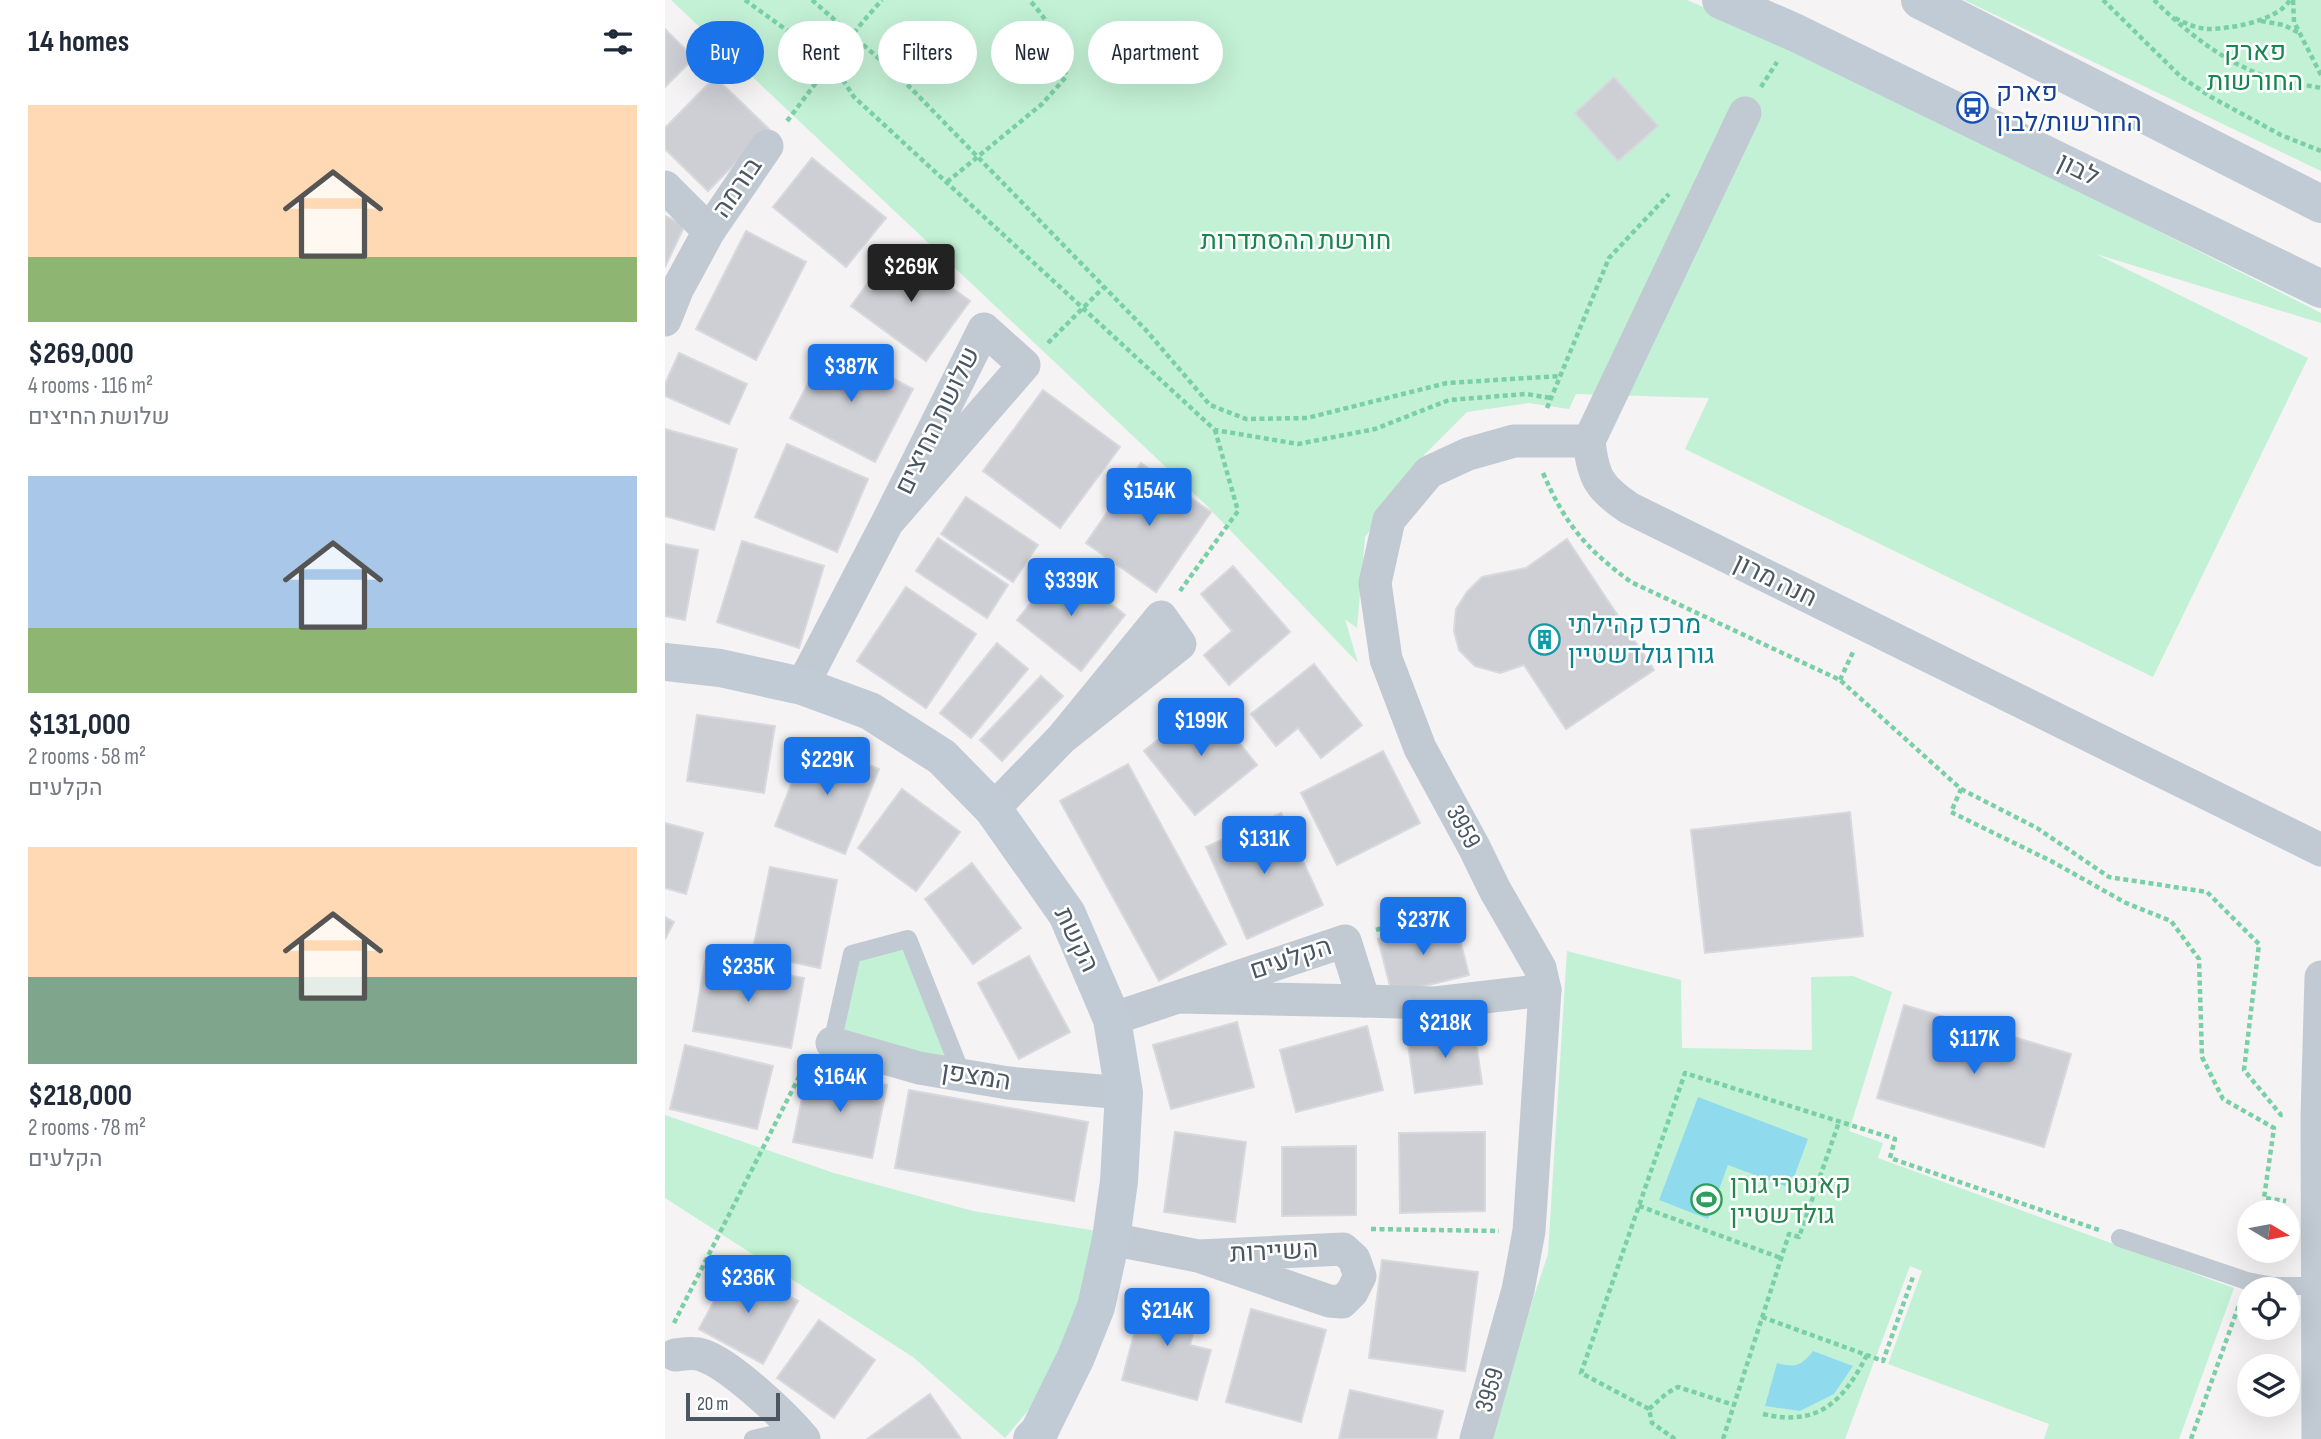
<!DOCTYPE html>
<html lang="en">
<head>
<meta charset="utf-8">
<style>
  body { margin:0; font-family:"Sofia Sans Condensed",Heebo,sans-serif; background:#f6f6f7; color:#1f2937; height:100vh; display:flex; flex-direction:column; font-size:26px; white-space:nowrap }
  * { box-sizing:border-box; margin:0 }
  p { font-size:23px; color:#747a83 }
  .icon { flex:none; width:38px; height:38px; fill:none; stroke:currentColor; stroke-width:2; stroke-linecap:round; stroke-linejoin:round }
  .map { position:relative; flex:1; overflow:hidden }
  .panel { display:flex; flex-direction:column; background:#fff; width:665px }
  .panel>* { flex:none }
  .top-card { position:absolute; left:21px; top:21px; width:665px; height:63px; display:flex; gap:14px }
  .needle { width:46px; rotate:100deg }
  .fabs { position:absolute; left:1572px; top:1200px; display:grid; gap:14px }
  .fabs a { display:grid; place-items:center; width:63px; height:63px; border-radius:50%; background:#fff; box-shadow:0 7px 28px #0002; font-size:35px }
  .scale { position:absolute; left:21px; bottom:18px; width:94px; box-sizing:border-box; padding-left:7px; border:4px solid #4a5661; border-top:0; font-size:19px; line-height:24px; white-space:nowrap; color:#4a5661; -webkit-text-stroke:5px #fff; paint-order:stroke }
  .price { position:absolute; translate:-50% -60px; padding:0 16px; border-radius:7px; background:#1a73e8; color:#fff; font-size:23px; line-height:46px; filter:drop-shadow(0 2px 4px #0008) }
  .price::after { content:''; position:absolute; left:50%; top:42px; width:21px; height:16px; margin-left:-10px; background:inherit; clip-path:polygon(0 0,100% 0,50% 100%) }
  .price.selected { background:#222; color:#fff }
  ul { padding:0; list-style:none }
  li { display:grid; align-content:center; gap:14px; height:371px; padding:0 28px }
  li span { display:grid; place-items:center; height:217px; border-radius:0px; color:#555 }
  li>.icon { margin-inline-start:auto }
  span .icon { width:126px; height:126px; fill:#fffc; stroke-width:1 }
  li b { font-size:30px }
  h2 { display:flex; justify-content:space-between; align-items:center; height:84px; padding:0 28px; font-size:30px }
  .pill { padding:0 24px; border-radius:32px; background:#fff; box-shadow:0 7px 28px #0002; font-size:24px; line-height:63px }
  .pill.selected { background:#1a73e8; color:#fff }
  main { display:flex; flex:1; min-height:0 }
  .map>svg:first-child { display:block }
  .green { fill:#c3f1d5 }
  .water { fill:#90daee }
  .building { fill:#cdcfd5; stroke:#d7d9de; stroke-width:2 }
  .lines { fill:none; stroke-linecap:round; stroke-linejoin:round }
  .path { stroke:#7ad0a6; stroke-width:4.5; stroke-dasharray:5 3.5; stroke-linecap:butt }
  .lane { stroke:#c1cad2; stroke-width:18 }
  .street { stroke:#c1cad2; stroke-width:33 }
  .secondary { stroke:#c1cbd6; stroke-width:38 }
  .labels { text-anchor:middle; dominant-baseline:central; stroke-width:5; stroke-linejoin:round; paint-order:stroke }
  .park-label { font-size:26px; fill:#17864f; stroke:#fff }
  .transit-label { font-size:26px; fill:#164399; stroke:#fff; text-anchor:start }
  .street-label { font-size:26px; fill:#4a5661; stroke:#fff }
  .culture-label { font-size:26px; fill:#0d838f; stroke:#fff; text-anchor:start }
  .leisure-label { font-size:26px; fill:#27864d; stroke:#fff; text-anchor:start }
</style>
</head>
<body>
<main>
<section class="panel">
<h2>14 homes<svg class="icon" aria-label="filters" viewBox="0 0 24 24"><path d="M4 7h16M4 17h16"/><circle cx="9" cy="7" r="2"/><circle cx="15" cy="17" r="2"/></svg></h2>
<ul>
<li><span style="background:linear-gradient(#ffd9b3 70%,#8fb573 0)"><svg class="icon" aria-label="home" viewBox="0 0 24 24"><path d="M3 11l9-7 9 7M6 9v11h12V9"/></svg></span><div><b>$269,000</b><p>4 rooms · 116 m²</p><p>שלושת החיצים</p></div></li>
<li><span style="background:linear-gradient(#a9c7e8 70%,#8fb573 0)"><svg class="icon" aria-label="home" viewBox="0 0 24 24"><path d="M3 11l9-7 9 7M6 9v11h12V9"/></svg></span><div><b>$131,000</b><p>2 rooms · 58 m²</p><p>הקלעים</p></div></li>
<li><span style="background:linear-gradient(#ffd9b3 60%,#7fa58c 0)"><svg class="icon" aria-label="home" viewBox="0 0 24 24"><path d="M3 11l9-7 9 7M6 9v11h12V9"/></svg></span><div><b>$218,000</b><p>2 rooms · 78 m²</p><p>הקלעים</p></div></li>
</ul>
</section>
<div class="map">
<svg width="1656" height="1439" viewBox="0 0 1656 1439">
  <rect width="100%" height="100%" fill="#f5f3f3"/>
  <g class="green">
    <path d="M 6,0 L 1022,0 L 1129,47 L 1656,313 L 1656,323 L 1431,254 L 1643,358 L 1488,677 L 1020,449 L 1044,398 L 911,394 L 904,409 L 864,403 L 802,412 L 754,460 L 700,537 L 692,628 L 680,619 L 693,663 L 539,503 Z"/>
    <path d="M 1299,0 L 1656,0 L 1656,171 Z"/>
    <path d="M 243,939 L 297,1075 L 167,1043 L 187,954 Z"/>
    <path d="M 902,951 L 1016,980 L 1017,1048 L 1147,1050 L 1146,977 L 1188,976 L 1227,992 L 1184,1131 L 1218,1143 L 1213,1158 L 1569,1288 L 1514,1439 L 1379,1439 L 1384,1424 L 1223,1364 L 1257,1271 L 1245,1266 L 1180,1439 L 822,1439 L 883,1254 Z"/>
    <path d="M 0,1115 L 169,1173 L 308,1211 L 432,1231 L 417,1301 L 366,1407 L 340,1438 L 248,1357 L 0,1198 Z"/>
  </g>
  <g class="water">
    <path d="M 1033,1097 L 1143,1139 L 1125,1188 L 1063,1165 L 1043,1219 L 994,1200 Z"/>
    <path d="M 1148,1351 L 1188,1366 L 1169,1394 L 1135,1411 L 1100,1406 L 1112,1363 C 1129,1368 1137,1366 1148,1351 Z"/>
  </g>
  <g class="building">
    <path d="M 0,29 L 29,58 L 0,87 Z"/>
    <path d="M 50,77 L 104,129 L 43,191 L 0,149 L 0,128 Z"/>
    <path d="M 949,77 L 993,126 L 953,161 L 910,113 Z"/>
    <path d="M 147,158 L 221,218 L 181,267 L 108,207 Z"/>
    <path d="M 0,216 L 20,225 L 0,267 Z"/>
    <path d="M 81,231 L 141,262 L 91,360 L 31,329 Z"/>
    <path d="M 230,246 L 305,301 L 261,361 L 186,306 Z"/>
    <path d="M 163,345 L 248,389 L 210,462 L 125,418 Z"/>
    <path d="M 14,353 L 82,384 L 64,424 L 0,396 L 0,384 Z"/>
    <path d="M 378,390 L 455,447 L 395,528 L 318,471 Z"/>
    <path d="M 0,429 L 72,449 L 49,530 L 0,516 Z"/>
    <path d="M 122,444 L 203,479 L 172,552 L 90,517 Z"/>
    <path d="M 476,463 L 546,512 L 491,592 L 421,543 Z"/>
    <path d="M 301,497 L 373,545 L 348,582 L 276,534 Z"/>
    <path d="M 273,538 L 343,585 L 322,618 L 251,571 Z"/>
    <path d="M 902,539 L 989,670 L 901,729 L 859,665 L 835,673 L 810,666 L 794,650 L 789,631 L 791,609 L 802,592 L 817,577 L 861,568 Z"/>
    <path d="M 77,541 L 159,566 L 134,648 L 52,622 Z"/>
    <path d="M 0,544 L 33,550 L 20,620 L 0,616 Z"/>
    <path d="M 397,564 L 460,615 L 416,671 L 352,620 Z"/>
    <path d="M 568,566 L 625,632 L 564,685 L 539,655 L 567,631 L 536,594 Z"/>
    <path d="M 241,587 L 311,634 L 261,708 L 192,661 Z"/>
    <path d="M 332,643 L 363,669 L 306,738 L 275,713 Z"/>
    <path d="M 649,664 L 697,725 L 656,758 L 633,728 L 611,746 L 586,714 Z"/>
    <path d="M 376,676 L 398,696 L 337,761 L 315,740 Z"/>
    <path d="M 541,701 L 592,765 L 530,815 L 479,751 Z"/>
    <path d="M 32,715 L 110,726 L 99,793 L 22,781 Z"/>
    <path d="M 143,741 L 214,769 L 180,854 L 110,826 Z"/>
    <path d="M 718,751 L 755,823 L 672,865 L 636,793 Z"/>
    <path d="M 463,764 L 561,944 L 494,981 L 395,801 Z"/>
    <path d="M 237,789 L 295,832 L 251,891 L 193,848 Z"/>
    <path d="M 1185,812 L 1198,936 L 1040,953 L 1026,830 Z"/>
    <path d="M 616,813 L 658,905 L 582,939 L 541,847 Z"/>
    <path d="M 0,823 L 38,833 L 21,894 L 0,888 Z"/>
    <path d="M 307,863 L 356,928 L 308,964 L 260,899 Z"/>
    <path d="M 105,867 L 172,880 L 155,968 L 87,954 Z"/>
    <path d="M 0,917 L 9,922 L 0,939 Z"/>
    <path d="M 790,920 L 804,975 L 727,994 L 713,939 Z"/>
    <path d="M 364,956 L 405,1032 L 354,1059 L 313,983 Z"/>
    <path d="M 40,961 L 139,978 L 126,1048 L 28,1031 Z"/>
    <path d="M 1239,1005 L 1406,1054 L 1379,1147 L 1212,1098 Z"/>
    <path d="M 572,1022 L 589,1087 L 506,1109 L 488,1045 Z"/>
    <path d="M 702,1026 L 718,1090 L 631,1112 L 615,1050 Z"/>
    <path d="M 809,1027 L 817,1084 L 750,1093 L 742,1037 Z"/>
    <path d="M 20,1045 L 108,1066 L 92,1129 L 5,1109 Z"/>
    <path d="M 143,1069 L 222,1085 L 207,1158 L 128,1142 Z"/>
    <path d="M 244,1090 L 423,1122 L 409,1201 L 230,1168 Z"/>
    <path d="M 510,1132 L 581,1142 L 570,1222 L 499,1212 Z"/>
    <path d="M 820,1132 L 820,1211 L 735,1213 L 734,1133 Z"/>
    <path d="M 691,1146 L 691,1215 L 617,1216 L 617,1147 Z"/>
    <path d="M 717,1260 L 813,1272 L 800,1371 L 704,1358 Z"/>
    <path d="M 68,1266 L 133,1301 L 98,1364 L 34,1329 Z"/>
    <path d="M 480,1292 L 535,1307 L 525,1345 L 546,1350 L 532,1400 L 457,1380 Z"/>
    <path d="M 586,1309 L 661,1330 L 636,1422 L 561,1402 Z"/>
    <path d="M 154,1320 L 210,1360 L 169,1418 L 112,1378 Z"/>
    <path d="M 685,1390 L 778,1411 L 771,1439 L 674,1439 Z"/>
    <path d="M 265,1394 L 296,1439 L 202,1439 Z"/>
  </g>
  <g class="lines">
    <g class="path">
      <path d="M 80,0 L 167,63 L 189,97 L 550,430 L 633,444 L 710,429 L 784,400 L 861,394 L 886,398"/>
      <path d="M 147,0 L 235,77 L 480,329 L 545,405 L 581,419 L 642,418 L 782,383 L 895,376"/>
      <path d="M 1438,0 L 1515,76 L 1546,97 L 1616,135 L 1656,151"/>
      <path d="M 1489,0 C 1519,30 1556,60 1597,75 C 1616,82 1636,84 1656,88"/>
      <path d="M 1628,0 L 1629,22 L 1656,75"/>
      <path d="M 1510,18 C 1520,23 1530,28 1542,29 C 1566,29 1612,21 1625,0"/>
      <path d="M 1596,21 L 1619,25 L 1634,33"/>
      <path d="M 1096,87 L 1112,62"/>
      <path d="M 122,121 C 154,80 182,38 217,0"/>
      <path d="M 282,182 L 377,104 L 401,77 C 397,48 385,21 364,0"/>
      <path d="M 383,343 L 439,287"/>
      <path d="M 882,408 L 944,258 L 1004,194"/>
      <path d="M 878,473 C 900,524 921,549 966,582 L 1175,680 L 1296,789 L 1286,812 L 1386,861 L 1461,903 L 1506,921 L 1534,959 L 1537,1057 L 1558,1099 L 1609,1128 L 1599,1198 L 1621,1201"/>
      <path d="M 515,591 L 573,511 L 550,430"/>
      <path d="M 1175,680 L 1188,652"/>
      <path d="M 1296,789 L 1372,828 L 1444,877 L 1542,892 L 1594,944 L 1579,1070 L 1616,1115 L 1621,1115"/>
      <path d="M 711,930 L 798,900"/>
      <path d="M 974,1206 L 1116,1258"/>
      <path d="M 706,1229 L 834,1231"/>
      <path d="M 1097,1317 L 1218,1361 L 1249,1274"/>
      <path d="M 9,1323 L 141,1063"/>
      <path d="M 984,1409 L 1002,1393 L 1013,1387 L 1069,1405"/>
      <path d="M 1098,1414 C 1153,1427 1178,1402 1202,1355"/>
      <path d="M 1010,1439 L 987,1423 L 984,1409 L 916,1373 L 1020,1073 L 1230,1139 L 1225,1158 L 1434,1230"/>
      <path d="M 1058,1439 L 1124,1234 L 1134,1237 L 1174,1122"/>
      <path d="M 1526,1439 L 1575,1302"/>
    </g>
    <g class="lane">
      <path d="M 167,1043 L 187,954 L 243,939 L 297,1075"/>
      <path d="M 1455,1238 L 1582,1281 L 1608,1286 L 1653,1286"/>
      <path d="M 88,1439 L 132,1429"/>
    </g>
    <g class="street">
      <path d="M 1080,113 L 924,441 C 928,477 934,488 964,508 L 1656,850"/>
      <path d="M 0,187 L 44,231 L 12,290 L 0,320"/>
      <path d="M 44,231 L 102,146"/>
      <path d="M 137,686 L 222,523 L 319,329 L 359,365 L 222,523"/>
      <path d="M 328,809 L 397,738 L 515,644 L 496,617 L 397,738"/>
      <path d="M 699,1001 L 770,1003 L 880,990"/>
      <path d="M 447,1019 L 680,941 L 699,1001 L 513,997"/>
      <path d="M 167,1043 L 254,1068 L 343,1083 L 459,1093"/>
      <path d="M 446,1239 L 533,1256 L 664,1301 L 677,1302 L 687,1292 L 695,1276 L 689,1259 L 678,1249 L 533,1256"/>
      <path d="M 10,1355 C 20,1354 28,1352 37,1355 C 65,1364 120,1416 139,1439"/>
      <path d="M 811,1439 L 853,1290 L 864,1231 L 880,990 L 875,968 L 830,890 L 809,847 L 755,748 L 721,659 L 710,583 L 724,520 L 764,472 L 803,454 L 849,441 L 924,441"/>
      <path d="M 1653,1439 L 1652,1117 L 1656,977"/>
    </g>
    <g class="secondary">
      <path d="M 1056,0 L 1131,33 L 1656,289"/>
      <path d="M 1255,0 L 1656,204"/>
      <path d="M 0,662 L 55,668 L 137,686 L 205,711 L 277,757 L 328,809 L 402,914 L 447,1019 L 459,1093 L 454,1181 L 446,1239 L 431,1307 L 411,1357 L 374,1432 L 367,1439"/>
    </g>
  </g>
  <defs>
    <symbol id="bus-ring" viewBox="-11 -11 22 22"><circle r="9.5" fill="#fff" stroke="#1a4fb4" stroke-width="1.5"/><path d="M-5-6H5V4H4V6H2V4H-2V6H-4V4H-5ZM-3.5-4V0h7V-4ZM-3.5 1.2v1.5H-2V1.2ZM2 1.2v1.5H3.5V1.2Z" fill="#1a4fb4"/></symbol>
    <symbol id="building-ring" viewBox="-11 -11 22 22"><circle r="9.5" fill="#fff" stroke="#0f9aa8" stroke-width="1.5"/><path d="M-4-6H4V6H1V3H-1V6H-4ZM-2.5-4.3h1.7v1.8h-1.7ZM.8-4.3h1.7v1.8H.8ZM-2.5-1h1.7V.8h-1.7ZM.8-1h1.7V.8H.8Z" fill="#0f9aa8"/></symbol>
    <symbol id="stadium-ring" viewBox="-11 -11 22 22"><circle r="9.5" fill="#fff" stroke="#2e9e5b" stroke-width="1.5"/><path d="M0-5a6.5 5 0 1 0 0 10a6.5 5 0 1 0 0-10ZM-3.5-1.8h7v3.6h-7Z" fill="#2e9e5b"/></symbol>
  </defs>
  <g fill-rule="evenodd">
    <use href="#bus-ring" x="1290" y="90" width="35" height="35"/>
    <use href="#building-ring" x="862" y="622" width="35" height="35"/>
    <use href="#stadium-ring" x="1024" y="1182" width="35" height="35"/>
  </g>
  <g class="labels">
    <g class="park-label">
      <text x="1590" y="52">פארק<tspan x="1590" dy="30">החורשות</tspan></text>
      <text x="631" y="241">חורשת ההסתדרות</text>
    </g>
    <g class="transit-label">
      <text x="1331" y="93">פארק<tspan x="1331" dy="30">החורשות/לבון</tspan></text>
    </g>
    <g class="street-label">
      <text transform="translate(1413 170) rotate(26)">לבון</text>
      <text transform="translate(73 188) rotate(-56)">בורמה</text>
      <text transform="translate(273 421) rotate(-64)">שלושת החיצים</text>
      <text transform="translate(1110 581) rotate(26)">חנה מרון</text>
      <text transform="translate(798 827) rotate(62)">3959</text>
      <text transform="translate(411 940) rotate(64)">הקשת</text>
      <text transform="translate(626 959) rotate(-18)">הקלעים</text>
      <text transform="translate(311 1077) rotate(9)">המצפן</text>
      <text transform="translate(609 1252) rotate(-3)">השיירות</text>
      <text transform="translate(825 1390) rotate(-74)">3959</text>
    </g>
    <g class="culture-label">
      <text x="903" y="625">מרכז קהילתי<tspan x="903" dy="30">גורן גולדשטיין</tspan></text>
    </g>
    <g class="leisure-label">
      <text x="1065" y="1185">קאנטרי גורן<tspan x="1065" dy="30">גולדשטיין</tspan></text>
    </g>
  </g>
</svg>
<div class="fabs">
<a><svg class="needle" viewBox="-14 -14 28 28"><path d="M0-13l5 13h-10z" fill="#e53935"/><path d="M0 13l5-13h-10z" fill="#747a83"/></svg></a>
<a><svg class="icon" aria-label="locate" viewBox="0 0 24 24"><circle cx="12" cy="12" r="6"/><path d="M12 2v4M12 18v4M2 12h4M18 12h4"/></svg></a>
<a><svg class="icon" aria-label="layers" viewBox="0 0 24 24"><path d="M12 4l9 5-9 5-9-5zM3 14l9 5 9-5"/></svg></a>
</div>
<div class="scale">20 m</div>
<b class="price selected" style="left:246px;top:304px">$269K</b>
<b class="price" style="left:186px;top:404px">$387K</b>
<b class="price" style="left:484px;top:528px">$154K</b>
<b class="price" style="left:406px;top:618px">$339K</b>
<b class="price" style="left:536px;top:758px">$199K</b>
<b class="price" style="left:162px;top:797px">$229K</b>
<b class="price" style="left:599px;top:876px">$131K</b>
<b class="price" style="left:758px;top:957px">$237K</b>
<b class="price" style="left:83px;top:1004px">$235K</b>
<b class="price" style="left:780px;top:1060px">$218K</b>
<b class="price" style="left:1309px;top:1076px">$117K</b>
<b class="price" style="left:175px;top:1114px">$164K</b>
<b class="price" style="left:83px;top:1315px">$236K</b>
<b class="price" style="left:502px;top:1348px">$214K</b>
<div class="top-card">
<a class="pill selected">Buy</a>
<a class="pill">Rent</a>
<a class="pill">Filters</a>
<a class="pill">New</a>
<a class="pill">Apartment</a>
</div>
</div>
</main>
</body>
</html>
